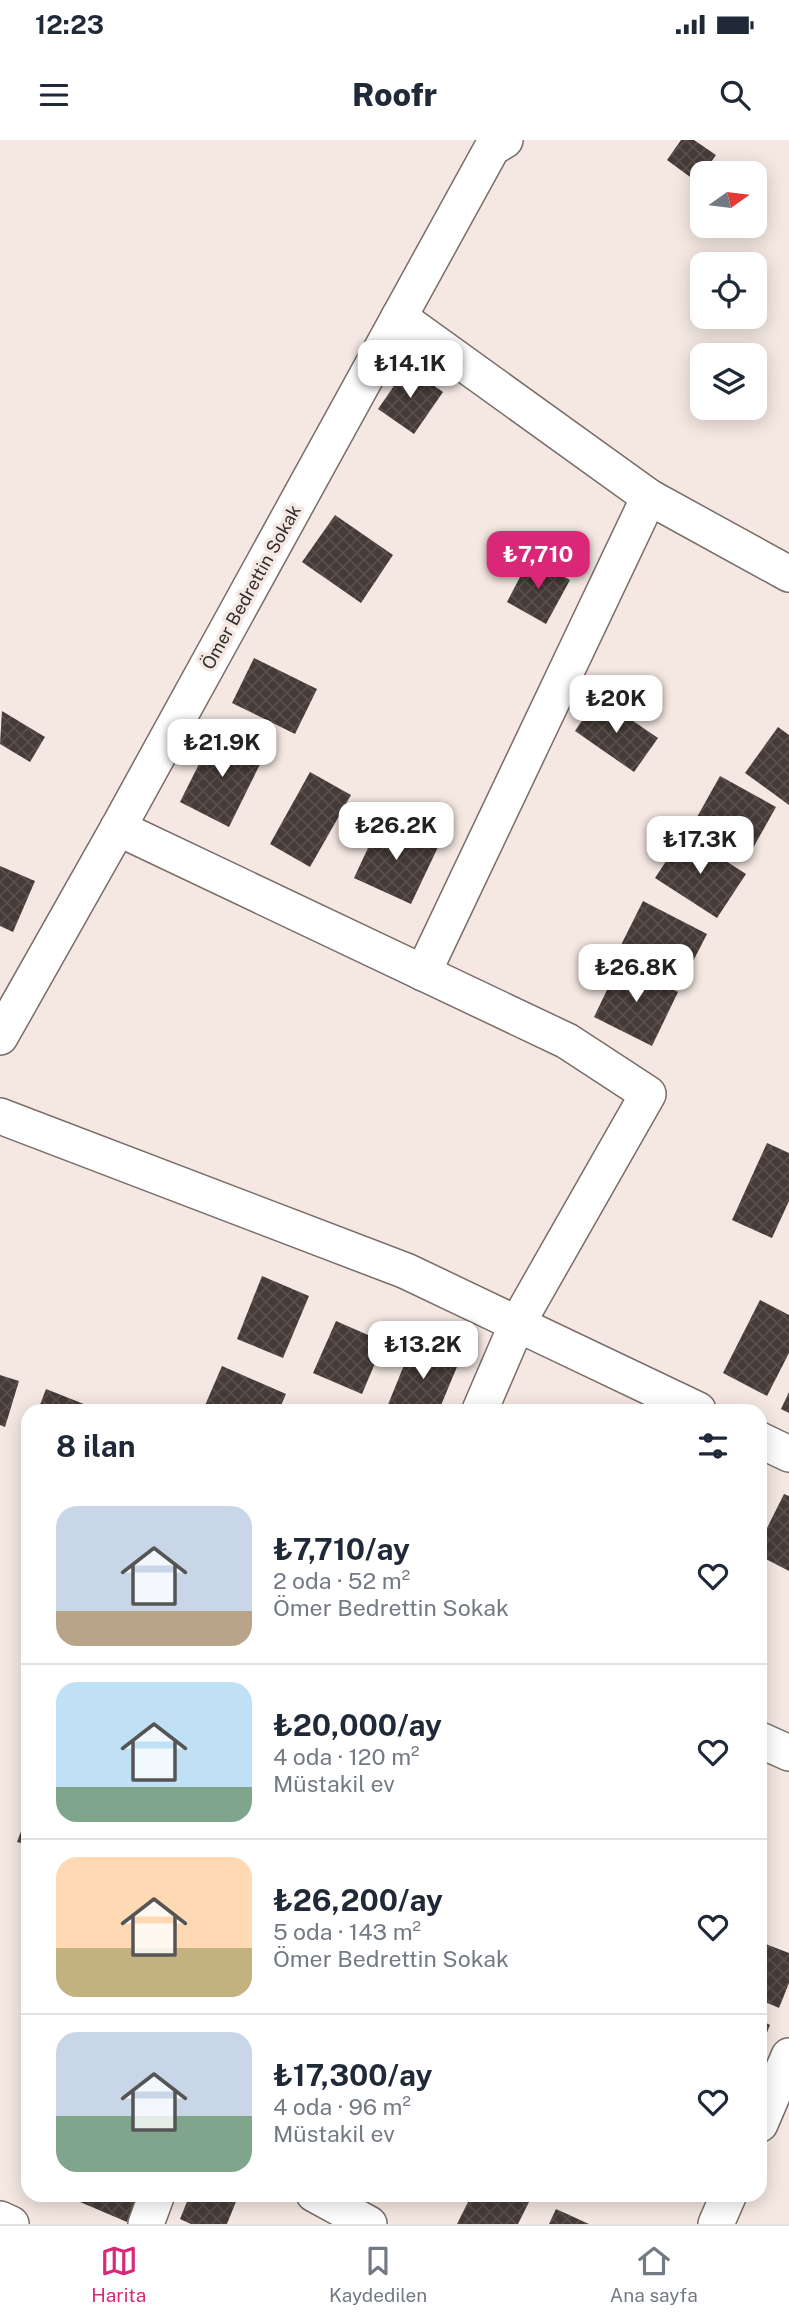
<!DOCTYPE html>
<html lang="tr">
<head>
<meta charset="utf-8">
<style>
  body { margin:0; font-family:"Public Sans",sans-serif; background:#f2f2f3; color:#1f2937; height:100vh; display:flex; flex-direction:column; font-size:26px; white-space:nowrap }
  * { box-sizing:border-box; margin:0 }
  p { font-size:23px; color:#747a83 }
  .icon { flex:none; width:38px; height:38px; fill:none; stroke:currentColor; stroke-width:2; stroke-linecap:round; stroke-linejoin:round }
  .map { position:relative; flex:1; overflow:hidden }
  .drawer { position:absolute; left:21px; top:1264px; width:746px; height:798px; display:flex; flex-direction:column; background:#fff; border-radius:21px; box-shadow:0 4px 18px #0003 }
  .drawer>* { flex:none }
  .needle { width:46px; rotate:76deg }
  .tools { position:absolute; left:690px; top:21px; display:grid; gap:14px }
  .tools a { display:grid; place-items:center; width:77px; height:77px; border-radius:14px; background:#fff; box-shadow:0 4px 18px #0003; font-size:35px }
  .price { position:absolute; translate:-50% -60px; padding:0 16px; border-radius:14px; background:#fff; color:#222; font-size:23px; line-height:46px; filter:drop-shadow(0 2px 4px #0008) }
  .price::after { content:''; position:absolute; left:50%; top:42px; width:21px; height:16px; margin-left:-10px; background:inherit; clip-path:polygon(0 0,100% 0,50% 100%) }
  .price.active { background:#db2777; color:#fff }
  ul { padding:0; list-style:none }
  li { display:flex; align-items:center; gap:21px; height:175px; padding:0 35px }
  li+li { border-top:2px solid #e0e1e3 }
  li span { display:grid; place-items:center; flex:none; width:196px; height:140px; border-radius:21px; color:#555 }
  li>.icon { margin-inline-start:auto }
  span .icon { width:84px; height:84px; fill:#fffc; stroke-width:1 }
  li b { font-size:30px }
  h2 { display:flex; justify-content:space-between; align-items:center; height:84px; padding:0 35px; font-size:30px }
  .status { display:flex; justify-content:space-between; align-items:center; height:49px; padding:0 35px; background:#fff; direction:ltr }
  .status svg { height:19px; fill:currentColor }
  header { display:flex; justify-content:space-between; align-items:center; height:91px; padding:0 35px; background:#fff; font-size:32px; font-weight:800 }
  .tab-bar { display:flex; justify-content:space-around; align-items:center; height:98px; border-top:2px solid #e0e1e3; background:#fff; font-size:19px; color:#747a83 }
  .tab-bar a { display:grid; justify-items:center; gap:4px }
  .tab-bar .active { color:#db2777 }
  .map>svg:first-child { display:block }
  .building { fill:url(#building-cross-hatch) }
  .lines { fill:none; stroke-linecap:round; stroke-linejoin:round }
  .minor-casing { stroke:#796d69; stroke-width:38 }
  .minor { stroke:#fff; stroke-width:35 }
  .labels { text-anchor:middle; dominant-baseline:central; stroke-width:7; stroke-linejoin:round; paint-order:stroke }
  .street-label { font-size:18px; fill:#332e2c; stroke:#f5e8e2 }
</style>
</head>
<body>
<div class="status"><b>12:23</b><svg viewBox="0 0 49 12"><path d="M0 12V9h3v3zM5 12V6h3v6zM10 12V3h3v9zM15 12V0h3v12zM26 1h20v11H26zM47 4h2v5h-2z"/></svg></div>
<header><svg class="icon" aria-label="menu" viewBox="0 0 24 24"><path d="M4 6h16M4 12h16M4 18h16"/></svg>Roofr<svg class="icon" aria-label="search" viewBox="0 0 24 24"><circle cx="10" cy="10" r="6"/><path d="M15 15l6 6"/></svg></header>
<div class="map">
<svg width="789" height="2084" viewBox="0 0 789 2084">
  <defs>
    <pattern id="building-cross-hatch" width="8" height="8" patternUnits="userSpaceOnUse" patternTransform="scale(1.75)"><rect width="8" height="8" fill="#463b37"/><path d="M0 0l8 8M0 8l8-8" fill="none" stroke="#594f4c"/></pattern>
  </defs>
  <rect width="100%" height="100%" fill="#f5e8e2"/>
  <g class="building">
    <path d="M 681,0 L 694,0 L 716,15 L 697,42 L 667,20 Z"/>
    <path d="M 407,227 L 443,252 L 414,294 L 378,269 Z"/>
    <path d="M 335,375 L 393,415 L 361,463 L 302,422 Z"/>
    <path d="M 530,418 L 570,440 L 546,484 L 507,462 Z"/>
    <path d="M 254,518 L 317,549 L 295,594 L 232,563 Z"/>
    <path d="M 598,557 L 658,598 L 634,632 L 575,591 Z"/>
    <path d="M 2,571 L 45,597 L 30,622 L 0,604 Z"/>
    <path d="M 778,587 L 789,595 L 789,665 L 745,633 Z"/>
    <path d="M 215,592 L 264,616 L 229,687 L 180,662 Z"/>
    <path d="M 310,632 L 351,655 L 310,727 L 270,704 Z"/>
    <path d="M 720,636 L 776,667 L 753,708 L 697,677 Z"/>
    <path d="M 381,680 L 438,707 L 411,764 L 354,738 Z"/>
    <path d="M 684,694 L 746,734 L 717,778 L 655,738 Z"/>
    <path d="M 0,726 L 35,741 L 13,792 L 0,786 Z"/>
    <path d="M 643,761 L 707,794 L 684,839 L 620,807 Z"/>
    <path d="M 620,823 L 678,852 L 652,906 L 594,877 Z"/>
    <path d="M 767,1003 L 789,1013 L 789,1061 L 772,1098 L 732,1080 Z"/>
    <path d="M 262,1136 L 309,1156 L 283,1218 L 237,1199 Z"/>
    <path d="M 760,1160 L 789,1175 L 789,1213 L 767,1256 L 723,1233 Z"/>
    <path d="M 336,1181 L 384,1202 L 362,1254 L 313,1233 Z"/>
    <path d="M 413,1203 L 459,1222 L 439,1270 L 396,1270 L 387,1267 Z"/>
    <path d="M 222,1226 L 286,1254 L 279,1270 L 203,1270 Z"/>
    <path d="M 0,1235 L 19,1241 L 5,1287 L 0,1285 Z"/>
    <path d="M 46,1249 L 99,1270 L 38,1270 Z"/>
    <path d="M 789,1252 L 789,1273 L 781,1269 Z"/>
    <path d="M 784,1354 L 789,1356 L 789,1431 L 760,1416 L 760,1402 Z"/>
    <path d="M 28,1673 L 28,1705 L 17,1702 Z"/>
    <path d="M 763,1803 L 789,1813 L 789,1843 L 779,1868 L 760,1860 L 760,1812 Z"/>
    <path d="M 760,1880 L 770,1885 L 760,1910 Z"/>
    <path d="M 67,2054 L 138,2054 L 127,2082 L 66,2056 Z"/>
    <path d="M 190,2054 L 227,2054 L 237,2059 L 227,2084 L 191,2084 L 180,2079 Z"/>
    <path d="M 472,2054 L 533,2054 L 518,2084 L 457,2084 Z"/>
    <path d="M 556,2069 L 589,2084 L 549,2084 Z"/>
  </g>
  <g class="lines">
    <defs>
      <g id="minor">
        <path d="M 399,177 L 649,357 L 789,434"/>
        <path d="M 118,688 L 567,901 L 648,954 L 517,1184 L 480,1270"/>
        <path d="M 423,833 L 649,357"/>
        <path d="M 0,897 L 118,688 L 492,8 L 505,0"/>
        <path d="M 0,976 L 406,1131 L 698,1270"/>
        <path d="M 760,1300 L 789,1314"/>
        <path d="M 760,1600 L 789,1613"/>
        <path d="M 760,1984 L 789,1916"/>
        <path d="M 314,2054 L 369,2084"/>
        <path d="M 0,2079 L 11,2084"/>
        <path d="M 146,2084 L 157,2054"/>
        <path d="M 716,2084 L 729,2054"/>
      </g>
    </defs>
    <use href="#minor" class="minor-casing"/>
    <use href="#minor" class="minor"/>
  </g>
  <g class="labels">
    <g class="street-label">
      <text transform="translate(251 447) rotate(-61)">Ömer Bedrettin Sokak</text>
    </g>
  </g>
</svg>
<div class="tools">
<a><svg class="needle" viewBox="-14 -14 28 28"><path d="M0-13l5 13h-10z" fill="#e53935"/><path d="M0 13l5-13h-10z" fill="#747a83"/></svg></a>
<a><svg class="icon" aria-label="locate" viewBox="0 0 24 24"><circle cx="12" cy="12" r="6"/><path d="M12 2v4M12 18v4M2 12h4M18 12h4"/></svg></a>
<a><svg class="icon" aria-label="layers" viewBox="0 0 24 24"><path d="M12 4l9 5-9 5-9-5zM3 14l9 5 9-5"/></svg></a>
</div>
<b class="price" style="left:410px;top:260px">₺14.1K</b>
<b class="price active" style="left:538px;top:451px">₺7,710</b>
<b class="price" style="left:616px;top:595px">₺20K</b>
<b class="price" style="left:222px;top:639px">₺21.9K</b>
<b class="price" style="left:396px;top:722px">₺26.2K</b>
<b class="price" style="left:700px;top:736px">₺17.3K</b>
<b class="price" style="left:636px;top:864px">₺26.8K</b>
<b class="price" style="left:423px;top:1241px">₺13.2K</b>
<section class="drawer">
<h2>8 ilan<svg class="icon" aria-label="filters" viewBox="0 0 24 24"><path d="M4 7h16M4 17h16"/><circle cx="9" cy="7" r="2"/><circle cx="15" cy="17" r="2"/></svg></h2>
<ul>
<li><span style="background:linear-gradient(#c9d6e8 75%,#b9a48a 0)"><svg class="icon" aria-label="home" viewBox="0 0 24 24"><path d="M3 11l9-7 9 7M6 9v11h12V9"/></svg></span><div><b>₺7,710/ay</b><p>2 oda · 52 m²</p><p>Ömer Bedrettin Sokak</p></div><svg class="icon" aria-label="heart" viewBox="0 0 24 24"><path d="M12 20l-8-8c-3-5 5-10 8-4 3-6 11-1 8 4z"/></svg></li>
<li><span style="background:linear-gradient(#bfe0f5 75%,#7fa58c 0)"><svg class="icon" aria-label="home" viewBox="0 0 24 24"><path d="M3 11l9-7 9 7M6 9v11h12V9"/></svg></span><div><b>₺20,000/ay</b><p>4 oda · 120 m²</p><p>Müstakil ev</p></div><svg class="icon" aria-label="heart" viewBox="0 0 24 24"><path d="M12 20l-8-8c-3-5 5-10 8-4 3-6 11-1 8 4z"/></svg></li>
<li><span style="background:linear-gradient(#ffd9b3 65%,#c2b280 0)"><svg class="icon" aria-label="home" viewBox="0 0 24 24"><path d="M3 11l9-7 9 7M6 9v11h12V9"/></svg></span><div><b>₺26,200/ay</b><p>5 oda · 143 m²</p><p>Ömer Bedrettin Sokak</p></div><svg class="icon" aria-label="heart" viewBox="0 0 24 24"><path d="M12 20l-8-8c-3-5 5-10 8-4 3-6 11-1 8 4z"/></svg></li>
<li><span style="background:linear-gradient(#c9d6e8 60%,#7fa58c 0)"><svg class="icon" aria-label="home" viewBox="0 0 24 24"><path d="M3 11l9-7 9 7M6 9v11h12V9"/></svg></span><div><b>₺17,300/ay</b><p>4 oda · 96 m²</p><p>Müstakil ev</p></div><svg class="icon" aria-label="heart" viewBox="0 0 24 24"><path d="M12 20l-8-8c-3-5 5-10 8-4 3-6 11-1 8 4z"/></svg></li>
</ul>
</section>
</div>
<nav class="tab-bar">
<a class="active"><svg class="icon" aria-label="map" viewBox="0 0 24 24"><path d="M3 6l6-2 6 2 6-2v14l-6 2-6-2-6 2zM9 4v14M15 6v14"/></svg>Harita</a>
<a><svg class="icon" aria-label="saved" viewBox="0 0 24 24"><path d="M7 4h10v16l-5-4-5 4z"/></svg>Kaydedilen</a>
<a><svg class="icon" aria-label="home" viewBox="0 0 24 24"><path d="M3 11l9-7 9 7M6 9v11h12V9"/></svg>Ana sayfa</a>
</nav>
</body>
</html>
